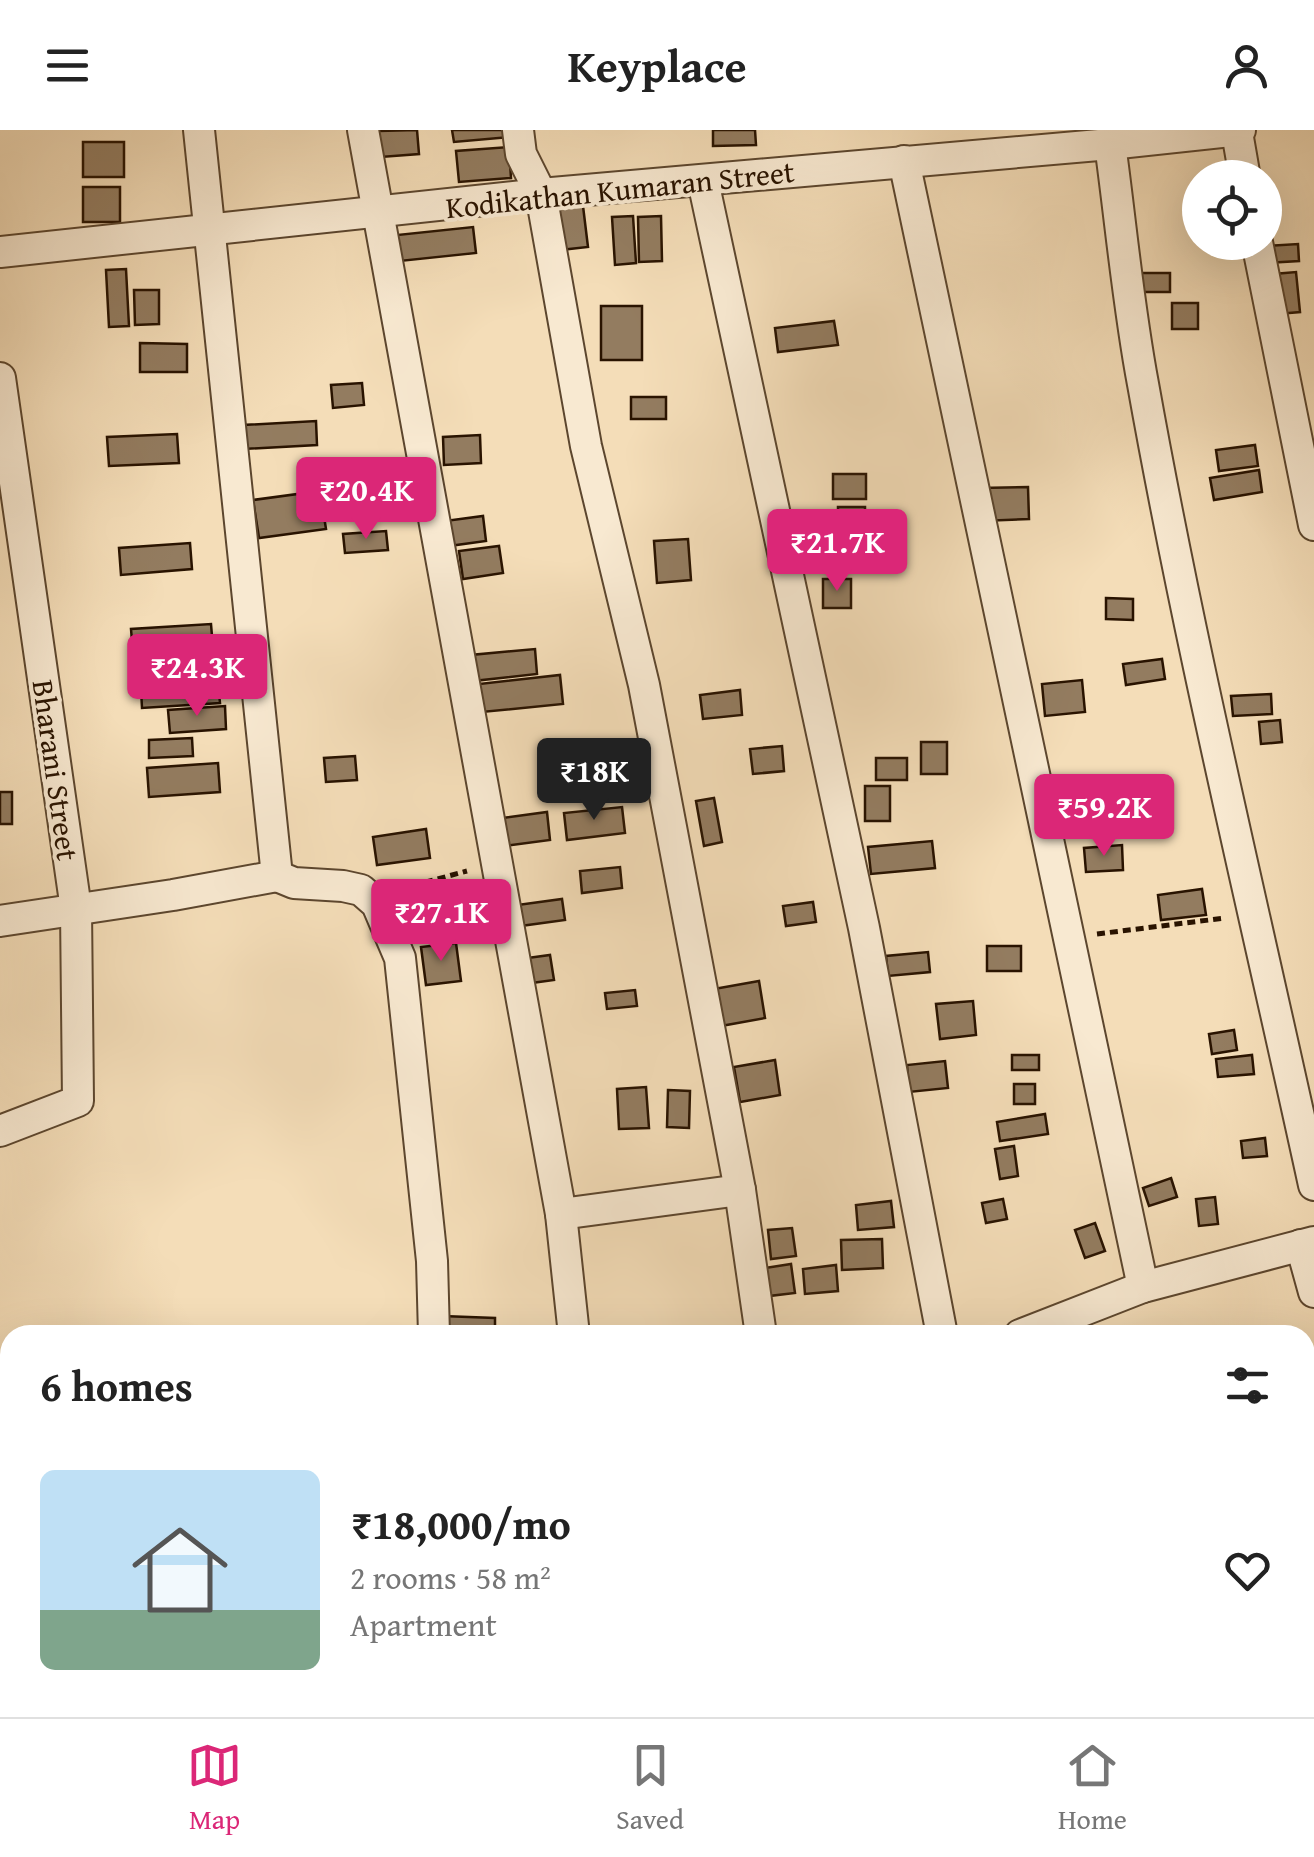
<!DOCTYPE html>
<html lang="en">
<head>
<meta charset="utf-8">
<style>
  body { margin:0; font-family:"Gentium Book Plus",serif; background:#f2f2f2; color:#222; height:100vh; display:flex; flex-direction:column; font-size:38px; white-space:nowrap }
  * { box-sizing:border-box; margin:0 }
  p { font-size:32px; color:#767676 }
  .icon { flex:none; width:55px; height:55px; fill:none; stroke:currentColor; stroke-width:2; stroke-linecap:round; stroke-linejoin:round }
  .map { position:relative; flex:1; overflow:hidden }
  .panel { position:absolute; left:0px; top:1195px; width:1315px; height:392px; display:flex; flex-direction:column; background:#fff; border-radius:30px 30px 0 0; box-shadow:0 10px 40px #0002 }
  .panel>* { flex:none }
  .tools { position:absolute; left:1182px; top:30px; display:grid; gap:20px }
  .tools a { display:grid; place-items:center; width:100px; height:100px; border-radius:50%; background:#fff; box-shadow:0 10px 40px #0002; font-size:50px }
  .price { position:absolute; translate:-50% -85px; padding:0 22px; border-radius:10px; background:#db2777; color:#fff; font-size:32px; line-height:65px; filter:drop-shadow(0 2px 5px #0008) }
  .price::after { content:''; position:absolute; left:50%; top:60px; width:30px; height:22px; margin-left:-15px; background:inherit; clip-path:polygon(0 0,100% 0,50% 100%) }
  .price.on { background:#222; color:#fff }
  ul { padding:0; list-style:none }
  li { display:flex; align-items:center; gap:30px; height:250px; padding:0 40px }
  li span { display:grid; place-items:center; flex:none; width:280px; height:200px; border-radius:15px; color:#555 }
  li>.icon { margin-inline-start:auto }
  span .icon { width:120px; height:120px; fill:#fffc; stroke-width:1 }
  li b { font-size:42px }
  h2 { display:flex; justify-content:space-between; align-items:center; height:120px; padding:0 40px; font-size:42px }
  header { display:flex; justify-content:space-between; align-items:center; height:130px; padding:0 40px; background:#fff; font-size:45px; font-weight:800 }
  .dock { display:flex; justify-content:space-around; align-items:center; height:140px; border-top:2px solid #e0e0e0; background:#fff; font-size:28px; color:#767676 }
  .dock a { display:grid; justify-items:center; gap:5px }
  .dock .on { color:#db2777 }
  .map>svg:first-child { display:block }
  .building { fill:#937c60; stroke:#291300; stroke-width:2.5 }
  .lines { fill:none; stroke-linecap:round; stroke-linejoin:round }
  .minor-casing { stroke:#5c462e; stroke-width:34 }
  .path { stroke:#291300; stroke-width:5; stroke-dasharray:8 5; stroke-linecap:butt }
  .minor { stroke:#f8e9d1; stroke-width:30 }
  .labels { text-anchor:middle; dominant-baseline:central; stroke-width:8; stroke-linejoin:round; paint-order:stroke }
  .street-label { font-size:30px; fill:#291300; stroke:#f8e9d1 }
</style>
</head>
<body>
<header><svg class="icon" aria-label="menu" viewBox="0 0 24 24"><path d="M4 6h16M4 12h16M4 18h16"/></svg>Keyplace<svg class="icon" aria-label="person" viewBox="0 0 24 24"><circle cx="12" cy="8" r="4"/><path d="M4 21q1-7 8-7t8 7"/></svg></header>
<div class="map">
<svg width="1314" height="1587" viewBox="0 0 1314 1587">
  <rect width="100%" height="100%" fill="#f4ddb8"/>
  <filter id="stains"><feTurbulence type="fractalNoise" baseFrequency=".002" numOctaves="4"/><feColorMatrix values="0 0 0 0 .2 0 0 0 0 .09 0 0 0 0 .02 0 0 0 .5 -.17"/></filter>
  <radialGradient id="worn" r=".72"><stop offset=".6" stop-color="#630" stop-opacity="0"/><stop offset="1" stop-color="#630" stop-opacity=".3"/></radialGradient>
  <g class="building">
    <path d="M 417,0 L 419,24 L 381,27 L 378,1 Z"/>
    <path d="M 452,0 L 509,0 L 510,7 L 454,12 Z"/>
    <path d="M 713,0 L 755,0 L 756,15 L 713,16 Z"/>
    <rect x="83" y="12" width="41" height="35"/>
    <path d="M 509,17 L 511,48 L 459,52 L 456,21 Z"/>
    <rect x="83" y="57" width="37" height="35"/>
    <path d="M 583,76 L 588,117 L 560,120 L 556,79 Z"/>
    <path d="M 633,86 L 636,133 L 615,135 L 612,87 Z"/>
    <path d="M 661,86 L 662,131 L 639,132 L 638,87 Z"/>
    <path d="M 473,97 L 476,123 L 400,131 L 397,105 Z"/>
    <path d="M 1298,114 L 1299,131 L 1267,133 L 1266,116 Z"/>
    <path d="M 126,139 L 129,196 L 109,197 L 106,140 Z"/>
    <path d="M 1296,142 L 1300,182 L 1278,184 L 1274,144 Z"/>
    <rect x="1140" y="143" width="30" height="19"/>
    <path d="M 134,160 L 159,160 L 159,194 L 135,195 Z"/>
    <rect x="1172" y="173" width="26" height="26"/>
    <rect x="601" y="176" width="41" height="54"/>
    <path d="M 834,191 L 838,215 L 778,222 L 775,198 Z"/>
    <path d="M 140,213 L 187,214 L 187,242 L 140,242 Z"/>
    <path d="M 362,253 L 364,275 L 333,278 L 331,255 Z"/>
    <rect x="631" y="267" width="35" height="22"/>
    <path d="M 316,291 L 317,315 L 244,319 L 243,295 Z"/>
    <path d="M 177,304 L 179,333 L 109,336 L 107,307 Z"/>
    <path d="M 480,305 L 481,333 L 444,335 L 443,307 Z"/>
    <path d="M 1255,315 L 1258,336 L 1219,341 L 1216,320 Z"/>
    <path d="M 394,337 L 395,356 L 328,361 L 327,342 Z"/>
    <path d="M 1259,340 L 1262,362 L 1214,370 L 1210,348 Z"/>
    <rect x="833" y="344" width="33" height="25"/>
    <path d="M 1028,357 L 1029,389 L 981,391 L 980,358 Z"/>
    <path d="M 320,361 L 326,399 L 259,408 L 253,370 Z"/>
    <rect x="838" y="377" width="27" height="27"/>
    <path d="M 483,386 L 486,411 L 449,416 L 445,391 Z"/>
    <path d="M 386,401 L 388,420 L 345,423 L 343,404 Z"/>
    <path d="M 688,409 L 691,450 L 657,453 L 654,411 Z"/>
    <path d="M 190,413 L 192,439 L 121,445 L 119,418 Z"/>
    <path d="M 499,416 L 503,443 L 463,449 L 459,421 Z"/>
    <rect x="823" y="449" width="28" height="29"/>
    <path d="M 1106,468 L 1133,469 L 1133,490 L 1106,489 Z"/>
    <path d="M 211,494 L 213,518 L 133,524 L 131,499 Z"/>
    <path d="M 535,519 L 537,544 L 473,551 L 471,525 Z"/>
    <path d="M 216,523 L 218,551 L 136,557 L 134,529 Z"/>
    <path d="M 1162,529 L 1165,549 L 1126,555 L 1123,534 Z"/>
    <path d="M 560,545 L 563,574 L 482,582 L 479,554 Z"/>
    <path d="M 1082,550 L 1085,582 L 1045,586 L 1042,554 Z"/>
    <path d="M 218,553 L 220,573 L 142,578 L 141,559 Z"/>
    <path d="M 740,560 L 742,585 L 703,589 L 700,565 Z"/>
    <path d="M 1271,564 L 1272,584 L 1233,586 L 1231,566 Z"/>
    <path d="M 225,576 L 226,599 L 170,603 L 168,580 Z"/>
    <path d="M 1280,590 L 1282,612 L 1261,614 L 1259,592 Z"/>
    <path d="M 192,608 L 193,626 L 149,628 L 149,610 Z"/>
    <rect x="921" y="612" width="26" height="32"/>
    <path d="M 782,616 L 784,641 L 753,644 L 750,619 Z"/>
    <path d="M 355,626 L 357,650 L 326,652 L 324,628 Z"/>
    <rect x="876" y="628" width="31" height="22"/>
    <path d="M 218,633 L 220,662 L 149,667 L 147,638 Z"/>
    <path d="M 1141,653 L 1144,684 L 1106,688 L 1102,657 Z"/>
    <rect x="865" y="656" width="25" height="35"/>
    <rect x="0" y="662" width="12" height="32"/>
    <path d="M 714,668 L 722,712 L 704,716 L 696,671 Z"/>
    <path d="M 622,677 L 625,703 L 567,710 L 564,683 Z"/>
    <path d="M 547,682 L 550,710 L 497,717 L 494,689 Z"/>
    <path d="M 426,699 L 430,728 L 377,735 L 373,707 Z"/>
    <path d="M 932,711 L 935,738 L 871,744 L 868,717 Z"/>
    <path d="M 1122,715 L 1123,740 L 1086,742 L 1084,718 Z"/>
    <path d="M 620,737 L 622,758 L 582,763 L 580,741 Z"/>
    <path d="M 489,753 L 496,796 L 414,810 L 407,768 Z"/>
    <path d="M 1202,759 L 1206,785 L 1161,790 L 1158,765 Z"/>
    <path d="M 562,769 L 565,790 L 513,797 L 510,776 Z"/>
    <path d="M 813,772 L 816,792 L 786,796 L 783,776 Z"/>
    <path d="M 456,813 L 461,851 L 426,855 L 421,817 Z"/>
    <rect x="987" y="816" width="34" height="25"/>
    <path d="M 928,822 L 930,842 L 888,846 L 886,826 Z"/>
    <path d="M 550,825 L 554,850 L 524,854 L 520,829 Z"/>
    <path d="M 759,851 L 765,888 L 721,896 L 714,859 Z"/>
    <path d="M 635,860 L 637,876 L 607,879 L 605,863 Z"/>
    <path d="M 973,871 L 976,905 L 940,909 L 936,874 Z"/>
    <path d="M 1234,900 L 1237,920 L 1212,924 L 1209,904 Z"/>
    <rect x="1012" y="925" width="27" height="15"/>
    <path d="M 1252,925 L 1254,944 L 1218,947 L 1216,929 Z"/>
    <path d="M 775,930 L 780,965 L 740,972 L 734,937 Z"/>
    <path d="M 945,931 L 948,958 L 909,962 L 907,935 Z"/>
    <rect x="1014" y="954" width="21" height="20"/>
    <path d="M 646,957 L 649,998 L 619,999 L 617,959 Z"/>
    <path d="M 668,960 L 690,961 L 689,998 L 667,997 Z"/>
    <path d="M 1045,984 L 1048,1004 L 1000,1011 L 997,992 Z"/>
    <path d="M 1265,1008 L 1267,1026 L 1243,1028 L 1241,1011 Z"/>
    <path d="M 1014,1016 L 1018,1046 L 1000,1049 L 995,1019 Z"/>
    <path d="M 1171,1048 L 1177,1067 L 1149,1076 L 1143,1058 Z"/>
    <path d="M 1215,1067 L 1218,1094 L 1199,1096 L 1196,1069 Z"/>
    <path d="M 1003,1069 L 1007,1089 L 986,1093 L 982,1073 Z"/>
    <path d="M 891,1071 L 894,1097 L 858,1100 L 856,1075 Z"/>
    <path d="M 1095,1093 L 1105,1121 L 1085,1128 L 1075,1100 Z"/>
    <path d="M 792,1098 L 796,1126 L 771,1129 L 768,1100 Z"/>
    <path d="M 882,1109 L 883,1138 L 842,1140 L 841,1110 Z"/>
    <path d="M 791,1134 L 795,1163 L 761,1167 L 758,1139 Z"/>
    <path d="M 836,1135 L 838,1161 L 805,1164 L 803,1139 Z"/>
    <path d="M 442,1186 L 495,1188 L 495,1205 L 441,1205 Z"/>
    <path d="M 1308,1254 L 1314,1295 L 1305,1297 L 1305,1255 Z"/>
  </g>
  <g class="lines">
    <defs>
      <g id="minor">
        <path d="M 199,0 L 277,746 L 294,753 L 343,756 L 361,760 L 377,774 L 400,828 L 432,1131 L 434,1205"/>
        <path d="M 363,0 L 561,1084 L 574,1205"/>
        <path d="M 518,0 L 521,24 L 541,64 L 586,316 L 644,555 L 740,1060 L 761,1205"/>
        <path d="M 1237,2 L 1245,48"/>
        <path d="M 1110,14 C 1121,94 1128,175 1143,254 C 1191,523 1256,788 1314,1055"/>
        <path d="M 904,31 L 1143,1157"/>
        <path d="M 703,51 L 864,798 L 942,1205"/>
        <path d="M 1257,112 L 1314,395"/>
        <path d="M 0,122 L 541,64 L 1110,14 L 1240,0"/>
        <path d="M 0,248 L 76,779 L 78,971 L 0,1001"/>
        <path d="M 0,791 L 173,765 L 277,746"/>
        <path d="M 561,1084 L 740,1060"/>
        <path d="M 1301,1115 L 1314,1162"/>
        <path d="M 1020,1205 L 1143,1157 L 1314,1112"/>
        <path d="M 1305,1312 L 1314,1310"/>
        <path d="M 0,1359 L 10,1358"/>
        <path d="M 0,1570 L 10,1567"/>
        <path d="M 124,1578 L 125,1587"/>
        <path d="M 252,1578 L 253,1587"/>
        <path d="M 369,1578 L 369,1587"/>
        <path d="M 471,1578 L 472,1587"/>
        <path d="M 597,1578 L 598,1587"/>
        <path d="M 704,1578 L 705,1587"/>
        <path d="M 821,1578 L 822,1587"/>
        <path d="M 1209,1578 L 1209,1587"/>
        <path d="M 1037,1587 L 1086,1578"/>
      </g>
    </defs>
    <use href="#minor" class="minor-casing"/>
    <g class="path">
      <path d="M 400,759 L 467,741"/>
      <path d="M 1097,804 L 1225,788"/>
    </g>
    <use href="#minor" class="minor"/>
  </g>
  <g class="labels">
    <g class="street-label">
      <text transform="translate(620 59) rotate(-6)">Kodikathan Kumaran Street</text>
      <text transform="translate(56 640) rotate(82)">Bharani Street</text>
    </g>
  </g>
  <rect width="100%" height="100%" filter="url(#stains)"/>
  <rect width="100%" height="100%" fill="url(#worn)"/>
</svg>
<div class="tools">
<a><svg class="icon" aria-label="locate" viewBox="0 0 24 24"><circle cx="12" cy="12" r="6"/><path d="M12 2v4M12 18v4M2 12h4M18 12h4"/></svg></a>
</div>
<b class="price" style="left:366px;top:412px">₹20.4K</b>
<b class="price" style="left:837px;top:464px">₹21.7K</b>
<b class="price" style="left:197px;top:589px">₹24.3K</b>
<b class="price on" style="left:594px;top:693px">₹18K</b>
<b class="price" style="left:1104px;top:729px">₹59.2K</b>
<b class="price" style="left:441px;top:834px">₹27.1K</b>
<section class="panel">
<h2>6 homes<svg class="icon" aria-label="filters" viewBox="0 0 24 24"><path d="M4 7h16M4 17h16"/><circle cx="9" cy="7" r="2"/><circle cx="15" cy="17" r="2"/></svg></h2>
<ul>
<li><span style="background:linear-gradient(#bfe0f5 70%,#7fa58c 0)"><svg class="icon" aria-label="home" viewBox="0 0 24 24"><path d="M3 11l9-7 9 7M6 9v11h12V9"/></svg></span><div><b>₹18,000/mo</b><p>2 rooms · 58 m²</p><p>Apartment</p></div><svg class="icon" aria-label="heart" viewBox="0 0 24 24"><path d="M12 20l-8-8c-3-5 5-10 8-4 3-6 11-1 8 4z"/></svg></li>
</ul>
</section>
</div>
<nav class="dock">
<a class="on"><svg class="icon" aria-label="map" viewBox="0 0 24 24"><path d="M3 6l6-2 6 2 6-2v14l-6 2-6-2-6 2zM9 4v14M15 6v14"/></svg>Map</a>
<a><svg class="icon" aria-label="saved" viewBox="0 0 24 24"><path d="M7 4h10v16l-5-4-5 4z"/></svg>Saved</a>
<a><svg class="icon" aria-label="home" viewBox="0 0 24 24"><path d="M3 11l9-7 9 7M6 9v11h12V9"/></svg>Home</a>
</nav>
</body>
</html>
